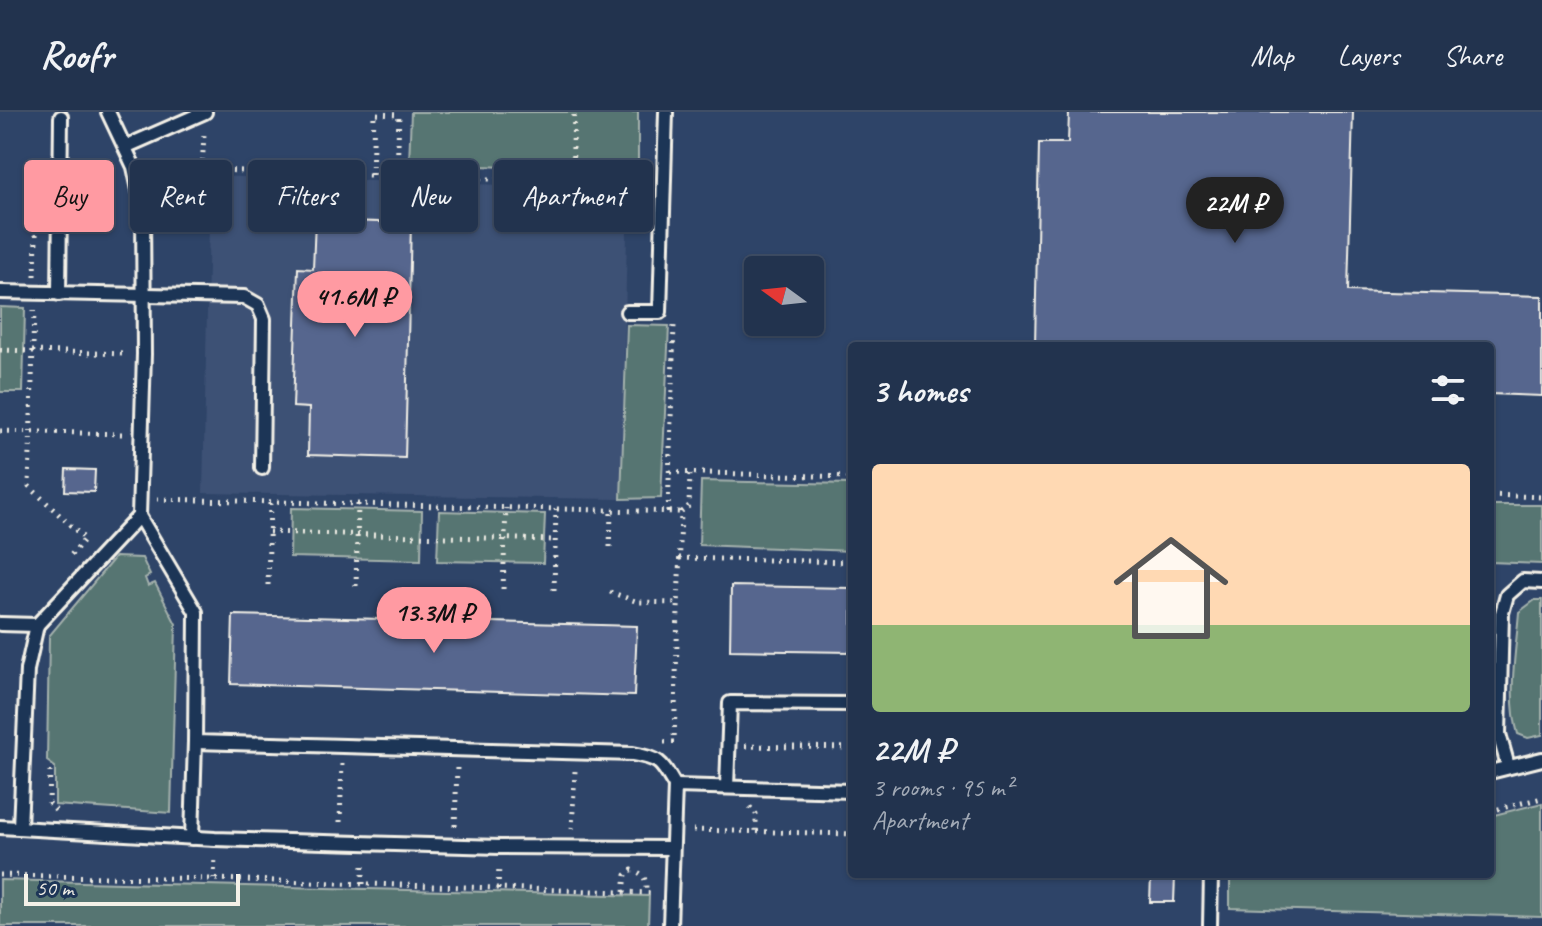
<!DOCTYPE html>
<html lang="en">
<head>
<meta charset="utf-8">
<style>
  body { margin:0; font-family:Caveat,sans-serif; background:#2e3f58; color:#f1f3f6; height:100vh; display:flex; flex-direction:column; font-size:30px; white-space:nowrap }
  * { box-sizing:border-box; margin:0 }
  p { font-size:26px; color:#a2aab6 }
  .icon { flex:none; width:44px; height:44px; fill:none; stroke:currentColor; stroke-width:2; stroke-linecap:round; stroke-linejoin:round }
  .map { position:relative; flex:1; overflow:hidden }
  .details { position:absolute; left:848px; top:230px; width:646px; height:536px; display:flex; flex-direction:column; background:#22334e; border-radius:8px; box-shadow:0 2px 6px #0004,0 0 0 2px #3f4e66 }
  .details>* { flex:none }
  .guide { position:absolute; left:24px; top:48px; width:704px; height:72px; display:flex; gap:16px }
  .needle { width:52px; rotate:285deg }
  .tools { position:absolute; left:744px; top:144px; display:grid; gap:16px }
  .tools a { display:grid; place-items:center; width:80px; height:80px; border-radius:8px; background:#22334e; box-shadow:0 2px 6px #0004,0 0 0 2px #3f4e66; font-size:40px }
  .scale { position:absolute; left:24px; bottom:20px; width:216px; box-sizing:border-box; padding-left:8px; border:4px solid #f4f1e8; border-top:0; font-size:22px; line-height:28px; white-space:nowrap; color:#f4f1e8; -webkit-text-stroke:6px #1d3557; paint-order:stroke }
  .price { position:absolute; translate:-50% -68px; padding:0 18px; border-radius:28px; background:#ff9aa2; color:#111; font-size:26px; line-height:52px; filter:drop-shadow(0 2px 4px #0008) }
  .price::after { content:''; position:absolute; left:50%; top:48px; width:24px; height:18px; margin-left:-12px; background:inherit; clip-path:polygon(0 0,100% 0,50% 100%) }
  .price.current { background:#222; color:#fff }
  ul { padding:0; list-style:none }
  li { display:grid; align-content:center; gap:16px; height:424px; padding:0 24px }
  li span { display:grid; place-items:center; height:248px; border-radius:8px; color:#555 }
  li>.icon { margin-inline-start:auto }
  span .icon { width:144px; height:144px; fill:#fffc; stroke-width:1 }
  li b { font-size:34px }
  h2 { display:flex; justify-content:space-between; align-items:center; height:96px; padding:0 24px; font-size:34px }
  .chip { padding:0 28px; border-radius:8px; background:#22334e; box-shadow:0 2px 6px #0004,0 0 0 2px #3f4e66; font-size:28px; line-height:72px }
  .chip.current { background:#ff9aa2; color:#111 }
  header { display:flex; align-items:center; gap:48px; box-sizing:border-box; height:112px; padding:0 40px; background:#22334e; border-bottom:2px solid #3f4e66 }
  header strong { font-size:38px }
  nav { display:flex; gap:44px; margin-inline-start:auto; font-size:28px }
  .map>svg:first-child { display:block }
  .built { fill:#3e5175 }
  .green { fill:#567472; stroke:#a5b2ad; stroke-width:2 }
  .building { fill:#56668e; stroke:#f4f1e8; stroke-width:2 }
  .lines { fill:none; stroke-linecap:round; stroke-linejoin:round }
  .lane-casing { stroke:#f4f1e8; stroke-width:18 }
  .path { stroke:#f4f1e8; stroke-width:5; stroke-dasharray:2 6; stroke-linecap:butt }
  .lane { stroke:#1d3557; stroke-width:12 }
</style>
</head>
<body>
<header>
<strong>Roofr</strong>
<nav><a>Map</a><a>Layers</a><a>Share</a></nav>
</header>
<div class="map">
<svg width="1542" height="814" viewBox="0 0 1542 814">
  <rect width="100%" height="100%" fill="#2e4468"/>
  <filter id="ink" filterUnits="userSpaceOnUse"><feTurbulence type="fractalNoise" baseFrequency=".0125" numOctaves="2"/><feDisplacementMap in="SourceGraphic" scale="16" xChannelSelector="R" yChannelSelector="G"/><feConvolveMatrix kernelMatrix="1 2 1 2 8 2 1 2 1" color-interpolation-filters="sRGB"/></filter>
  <g filter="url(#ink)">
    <path class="built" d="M 210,64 L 628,77 L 621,387 L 203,381 Z"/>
    <g class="green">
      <path d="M 411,0 L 638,0 L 638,59 L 409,52 Z"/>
      <path d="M 0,195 L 25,196 L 23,280 L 0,280 Z"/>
      <path d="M 627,213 L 669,214 L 661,386 L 621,387 Z"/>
      <path d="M 701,369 L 852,372 L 852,439 L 699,433 Z"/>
      <path d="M 1490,393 L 1542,393 L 1542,452 L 1490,450 Z"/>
      <path d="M 291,396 L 422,399 L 421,448 L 290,445 Z"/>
      <path d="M 439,399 L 545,402 L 543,451 L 437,449 Z"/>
      <path d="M 115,445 L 142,446 L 150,463 L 145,466 L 148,474 L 155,471 L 176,512 L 171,701 L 55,693 L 55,655 L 47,649 L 49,524 Z"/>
      <path d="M 1535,488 L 1542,488 L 1542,623 L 1528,626 L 1518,622 C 1507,585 1516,538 1519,500 Z"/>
      <path d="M 1542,691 L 1542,805 L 1230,796 L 1230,762 L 1490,762 L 1490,704 Z"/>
      <path d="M 0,768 L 649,784 L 648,814 L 0,814 Z"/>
    </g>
    <g class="building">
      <path d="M 1069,0 L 1353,0 L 1348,179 L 1542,184 L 1542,284 L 1490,282 L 1490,234 L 1035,234 L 1039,31 L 1068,31 Z"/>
      <path d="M 315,108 L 411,111 L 405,346 L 308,343 L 309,296 L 293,295 L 298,156 L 313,157 Z"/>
      <path d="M 66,357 L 95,358 L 94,380 L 65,379 Z"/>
      <path d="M 731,474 L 852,476 L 852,540 L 730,538 Z"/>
      <path d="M 233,503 L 637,514 L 634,584 L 231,572 Z"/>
      <path d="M 1151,764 L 1175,764 L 1174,790 L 1150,790 Z"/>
    </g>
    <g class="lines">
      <defs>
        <g id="lane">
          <path d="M 125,35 L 205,0"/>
          <path d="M 0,180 L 244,185 L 258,193 L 264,207 L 262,356"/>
          <path d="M 59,182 L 61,5"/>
          <path d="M 627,200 L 660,200 L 666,0"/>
          <path d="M 139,404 L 196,500 L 195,630 L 633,642 C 661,647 661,650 675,674"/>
          <path d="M 0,512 L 37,513"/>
          <path d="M 1508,654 L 1499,622 L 1502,501 L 1507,483 L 1523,469 L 1542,470"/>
          <path d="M 1490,660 L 1542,647"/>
          <path d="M 727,675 L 730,591 L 852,592"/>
          <path d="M 0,715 L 215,727 L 500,735 L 672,736"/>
          <path d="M 20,715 L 27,558 L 37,513 L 139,404 L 144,242 L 143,96 L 134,55 L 108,0"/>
          <path d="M 192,726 L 195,630"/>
          <path d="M 670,814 L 675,674 L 852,679"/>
          <path d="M 1210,814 L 1211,762"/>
        </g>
      </defs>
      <use href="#lane" class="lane-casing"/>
      <g class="path">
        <path d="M 152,56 L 645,72"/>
        <path d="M 202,57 L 204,22"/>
        <path d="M 372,63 L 374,2 L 399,3"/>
        <path d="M 397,64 L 399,1"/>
        <path d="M 572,69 L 574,0"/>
        <path d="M 35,164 L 37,86"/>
        <path d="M 34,198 L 29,374 L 85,427 L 71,443"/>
        <path d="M 0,238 L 125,242"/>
        <path d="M 0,319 L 123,322"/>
        <path d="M 670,360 L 852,365"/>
        <path d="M 1490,383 L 1542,385"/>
        <path d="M 157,387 L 681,400"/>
        <path d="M 668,400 L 674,213"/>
        <path d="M 269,420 L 555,428"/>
        <path d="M 610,435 L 611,399"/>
        <path d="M 679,446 L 852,450"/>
        <path d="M 268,473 L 270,390"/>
        <path d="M 356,474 L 358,392"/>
        <path d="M 503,477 L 506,396"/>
        <path d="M 554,478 L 556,397"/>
        <path d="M 610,480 L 638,490 L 678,491"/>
        <path d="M 664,630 L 674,630 L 681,400 L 689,394 L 690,360"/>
        <path d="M 745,634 L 852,636"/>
        <path d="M 50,659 L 49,691 L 56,699"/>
        <path d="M 750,695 L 756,702 L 756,720"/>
        <path d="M 1490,699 L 1542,686"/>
        <path d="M 340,710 L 342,651"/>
        <path d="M 455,714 L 457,655"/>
        <path d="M 572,717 L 575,659"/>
        <path d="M 693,718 L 852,722"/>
        <path d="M 0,763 L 214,767 L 653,781"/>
        <path d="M 214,767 L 215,744"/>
        <path d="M 363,772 L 363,749"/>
        <path d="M 498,777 L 499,754"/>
        <path d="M 624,780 L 626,763 L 632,758 C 646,762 646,768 646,781"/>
      </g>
      <use href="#lane" class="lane"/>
    </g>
  </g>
</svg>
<div class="tools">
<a><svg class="needle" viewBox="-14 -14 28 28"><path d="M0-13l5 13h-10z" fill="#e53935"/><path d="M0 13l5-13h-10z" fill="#a2aab6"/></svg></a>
</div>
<div class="scale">50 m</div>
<b class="price current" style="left:1235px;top:133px">22M ₽</b>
<b class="price" style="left:355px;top:227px">41.6M ₽</b>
<b class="price" style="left:434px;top:543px">13.3M ₽</b>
<div class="guide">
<a class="chip current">Buy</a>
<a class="chip">Rent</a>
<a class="chip">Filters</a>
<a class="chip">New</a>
<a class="chip">Apartment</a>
</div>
<section class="details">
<h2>3 homes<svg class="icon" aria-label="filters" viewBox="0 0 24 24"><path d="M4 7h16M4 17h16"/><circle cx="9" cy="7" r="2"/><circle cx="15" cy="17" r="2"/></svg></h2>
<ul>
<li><span style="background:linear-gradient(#ffd9b3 65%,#8fb573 0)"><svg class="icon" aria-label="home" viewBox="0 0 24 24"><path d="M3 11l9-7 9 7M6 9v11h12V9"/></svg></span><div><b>22M ₽</b><p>3 rooms · 95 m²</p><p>Apartment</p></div></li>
</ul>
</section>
</div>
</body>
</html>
